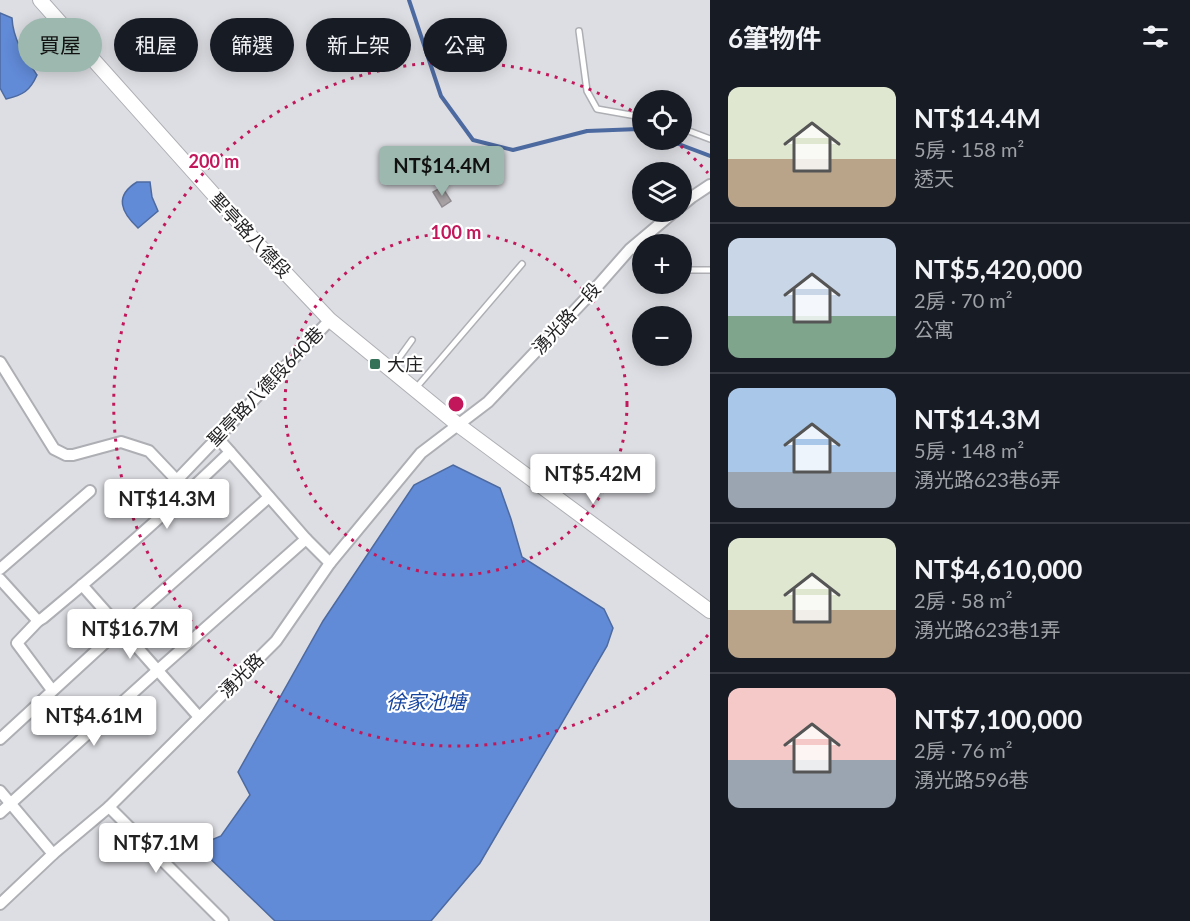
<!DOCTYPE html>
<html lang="zh-TW">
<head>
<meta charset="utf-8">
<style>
  body { margin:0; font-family:Lato,"Noto Sans TC",sans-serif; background:#20242c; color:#f1f3f6; height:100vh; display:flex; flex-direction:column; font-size:22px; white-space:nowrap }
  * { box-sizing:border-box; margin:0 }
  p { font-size:20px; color:#9ea1a6 }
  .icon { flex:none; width:33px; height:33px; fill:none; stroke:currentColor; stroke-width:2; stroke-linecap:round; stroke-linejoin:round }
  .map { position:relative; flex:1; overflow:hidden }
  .panel { display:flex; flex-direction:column; background:#171b24; width:480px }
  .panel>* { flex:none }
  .hud { position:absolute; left:18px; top:18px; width:570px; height:54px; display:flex; gap:12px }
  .buttons { position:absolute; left:632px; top:90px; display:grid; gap:12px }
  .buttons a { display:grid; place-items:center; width:60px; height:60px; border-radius:50%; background:#171b24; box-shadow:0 3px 15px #0003; font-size:30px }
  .price { position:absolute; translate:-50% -51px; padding:0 14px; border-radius:6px; background:#fff; color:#222; font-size:20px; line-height:39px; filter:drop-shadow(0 2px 3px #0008) }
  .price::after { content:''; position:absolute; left:50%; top:36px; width:18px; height:14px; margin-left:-9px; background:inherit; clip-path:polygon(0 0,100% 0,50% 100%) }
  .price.on { background:#9cb8af; color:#111 }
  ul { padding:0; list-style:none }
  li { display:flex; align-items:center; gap:18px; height:150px; padding:0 18px }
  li+li { border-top:2px solid #363941 }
  li span { display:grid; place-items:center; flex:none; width:168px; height:120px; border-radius:12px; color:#555 }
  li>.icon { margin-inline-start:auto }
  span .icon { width:72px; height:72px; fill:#fffc; stroke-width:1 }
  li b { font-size:26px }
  h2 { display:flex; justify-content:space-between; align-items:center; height:72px; padding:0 18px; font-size:26px }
  .chip { padding:0 21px; border-radius:27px; background:#171b24; box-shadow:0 3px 15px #0003; font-size:21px; line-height:54px }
  .chip.on { background:#9cb8af; color:#111 }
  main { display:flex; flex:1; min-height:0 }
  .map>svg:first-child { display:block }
  .water { fill:#618ad7; stroke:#4d6aa0; stroke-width:1.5 }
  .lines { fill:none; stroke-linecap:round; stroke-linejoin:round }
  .stream { stroke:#4d6aa0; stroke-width:4 }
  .building { fill:#a8a2a5; stroke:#908b8e; stroke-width:1.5 }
  .service-casing { stroke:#aeafb4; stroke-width:8 }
  .minor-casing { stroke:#aeafb4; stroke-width:14 }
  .tertiary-casing { stroke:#aeafb4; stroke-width:16 }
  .service { stroke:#fff; stroke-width:5 }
  .minor { stroke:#fff; stroke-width:10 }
  .tertiary { stroke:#fff; stroke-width:14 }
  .ring { fill:none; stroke:#c2185b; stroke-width:3; stroke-dasharray:3 6 }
  .poi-dot { fill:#357059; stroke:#fff; stroke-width:2 }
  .labels { text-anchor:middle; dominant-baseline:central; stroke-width:4.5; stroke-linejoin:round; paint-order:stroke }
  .street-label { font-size:18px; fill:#1f1f21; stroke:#fff }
  .poi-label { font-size:18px; fill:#1f1f21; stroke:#fff; text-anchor:start }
  .water-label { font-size:20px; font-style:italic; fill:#15449e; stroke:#fff }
  .centre { fill:#c2185b; stroke:#fff; stroke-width:3 }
  .ring-label { font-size:18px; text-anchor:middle; font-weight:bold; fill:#c2185b; stroke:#fff; stroke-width:4.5; stroke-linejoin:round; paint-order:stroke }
</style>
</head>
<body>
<main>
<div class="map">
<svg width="710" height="921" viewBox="0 0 710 921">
  <rect width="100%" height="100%" fill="#dddee3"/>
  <g class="water">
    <path d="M 0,13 L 12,18 C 13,40 25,57 37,75 C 30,91 23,95 6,99 L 0,88 Z"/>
    <path d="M 137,182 L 150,182 L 152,197 L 158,211 L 138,228 C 121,212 114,196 137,182 Z"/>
    <path d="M 453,465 L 500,488 L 511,519 L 522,557 L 604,609 L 613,628 L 607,646 L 480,863 L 431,921 L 275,921 L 197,846 L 221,836 L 250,795 L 238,772 L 323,621 L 414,485 Z"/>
  </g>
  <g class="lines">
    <g class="stream">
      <path d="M 409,0 L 441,96 L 473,140 L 513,150 L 587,131 L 639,129 L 642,130"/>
      <path d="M 668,140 L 710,156"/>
    </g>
  </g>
  <path class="building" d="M 442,187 L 451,201 L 442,207 L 433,192 Z"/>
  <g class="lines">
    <defs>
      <g id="service">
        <path d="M 579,31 L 587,91 L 597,109 L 642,117"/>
        <path d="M 681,128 L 710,139"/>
        <path d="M 630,249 L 642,255"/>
        <path d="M 681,270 L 710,270"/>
        <path d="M 391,369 L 412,340"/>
        <path d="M 416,388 L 522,264"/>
      </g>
      <g id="minor">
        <path d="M 681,206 L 692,197 L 710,185"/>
        <path d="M 0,362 L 54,449 L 66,455 L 73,455 L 121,442 L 149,451 L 188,492"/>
        <path d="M 217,437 L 306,539 L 330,563"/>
        <path d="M 177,480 L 330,320"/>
        <path d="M 0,569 L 90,491"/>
        <path d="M 0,579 L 38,621"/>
        <path d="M 82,585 L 199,717"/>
        <path d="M 52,690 L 17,643 L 38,621 L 43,618 C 107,565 170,510 230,452"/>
        <path d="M 0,739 L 121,628 L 269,497"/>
        <path d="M 0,791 L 53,854"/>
        <path d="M 109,807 L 223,921"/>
        <path d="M 0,813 L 158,670 L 306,539"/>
        <path d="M 0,904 L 53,854 L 109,807 L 276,641 L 330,563 L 421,453 L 488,402 L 594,290 L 630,249 L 674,212"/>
      </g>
      <path id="tertiary" d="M 40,0 L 257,243 L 330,320 L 457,424 L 710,611"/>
    </defs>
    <use href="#service" class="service-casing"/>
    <use href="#minor" class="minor-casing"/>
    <use href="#tertiary" class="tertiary-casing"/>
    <use href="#service" class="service"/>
    <use href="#minor" class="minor"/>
    <use href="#tertiary" class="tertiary"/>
  </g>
  <g class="ring">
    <circle cx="456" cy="404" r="171"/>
    <path d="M708 635A342 342 0 1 1 640 116M674 140A342 342 0 0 1 708 173"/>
  </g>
  <rect class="poi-dot" x="369" y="358" width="12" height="12" rx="3"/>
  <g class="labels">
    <g class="street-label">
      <text transform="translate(251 235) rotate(47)">聖亭路八德段</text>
      <text transform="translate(566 318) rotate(-47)">湧光路一段</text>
      <text transform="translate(265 386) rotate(-46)">聖亭路八德段640巷</text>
      <text transform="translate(241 675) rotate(-45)">湧光路</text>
    </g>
    <g class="poi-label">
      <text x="387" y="364">大庄</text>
    </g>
    <g class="water-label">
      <text x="426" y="701">徐家池塘</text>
    </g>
  </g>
  <circle cx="456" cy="404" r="9" class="centre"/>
  <g class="ring-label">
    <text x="214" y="168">200 m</text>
    <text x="456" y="239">100 m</text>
  </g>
</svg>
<div class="buttons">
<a><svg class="icon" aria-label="locate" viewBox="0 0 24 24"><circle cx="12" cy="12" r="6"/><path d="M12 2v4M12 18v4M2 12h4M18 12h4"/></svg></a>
<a><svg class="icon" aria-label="layers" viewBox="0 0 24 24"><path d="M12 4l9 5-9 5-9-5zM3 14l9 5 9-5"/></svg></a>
<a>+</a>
<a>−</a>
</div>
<b class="price on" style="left:442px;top:197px">NT$14.4M</b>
<b class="price" style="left:593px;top:505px">NT$5.42M</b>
<b class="price" style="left:167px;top:530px">NT$14.3M</b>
<b class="price" style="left:130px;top:660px">NT$16.7M</b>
<b class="price" style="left:94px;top:747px">NT$4.61M</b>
<b class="price" style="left:156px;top:874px">NT$7.1M</b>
<div class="hud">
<a class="chip on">買屋</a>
<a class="chip">租屋</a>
<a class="chip">篩選</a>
<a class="chip">新上架</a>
<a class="chip">公寓</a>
</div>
</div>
<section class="panel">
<h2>6筆物件<svg class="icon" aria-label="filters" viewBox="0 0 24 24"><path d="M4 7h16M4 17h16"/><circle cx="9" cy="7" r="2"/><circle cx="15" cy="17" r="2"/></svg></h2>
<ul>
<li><span style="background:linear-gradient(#dfe7d0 60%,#b9a48a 0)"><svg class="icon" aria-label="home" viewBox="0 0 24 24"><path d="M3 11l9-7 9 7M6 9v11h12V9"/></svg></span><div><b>NT$14.4M</b><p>5房 · 158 m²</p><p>透天</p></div></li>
<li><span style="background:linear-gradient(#c9d6e8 65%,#7fa58c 0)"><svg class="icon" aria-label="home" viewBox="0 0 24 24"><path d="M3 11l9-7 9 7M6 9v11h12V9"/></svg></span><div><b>NT$5,420,000</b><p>2房 · 70 m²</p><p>公寓</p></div></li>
<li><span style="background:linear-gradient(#a9c7e8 70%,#9aa5b1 0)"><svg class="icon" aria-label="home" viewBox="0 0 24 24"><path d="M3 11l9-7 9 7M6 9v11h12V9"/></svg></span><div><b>NT$14.3M</b><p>5房 · 148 m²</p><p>湧光路623巷6弄</p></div></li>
<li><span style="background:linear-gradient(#dfe7d0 60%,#b9a48a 0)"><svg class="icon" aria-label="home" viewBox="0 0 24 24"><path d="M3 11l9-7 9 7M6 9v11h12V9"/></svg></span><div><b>NT$4,610,000</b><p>2房 · 58 m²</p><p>湧光路623巷1弄</p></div></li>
<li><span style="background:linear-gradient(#f6c9c9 60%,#9aa5b1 0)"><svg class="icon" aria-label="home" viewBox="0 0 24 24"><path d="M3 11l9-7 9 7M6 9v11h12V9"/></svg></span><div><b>NT$7,100,000</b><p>2房 · 76 m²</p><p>湧光路596巷</p></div></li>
</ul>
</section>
</main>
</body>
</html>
